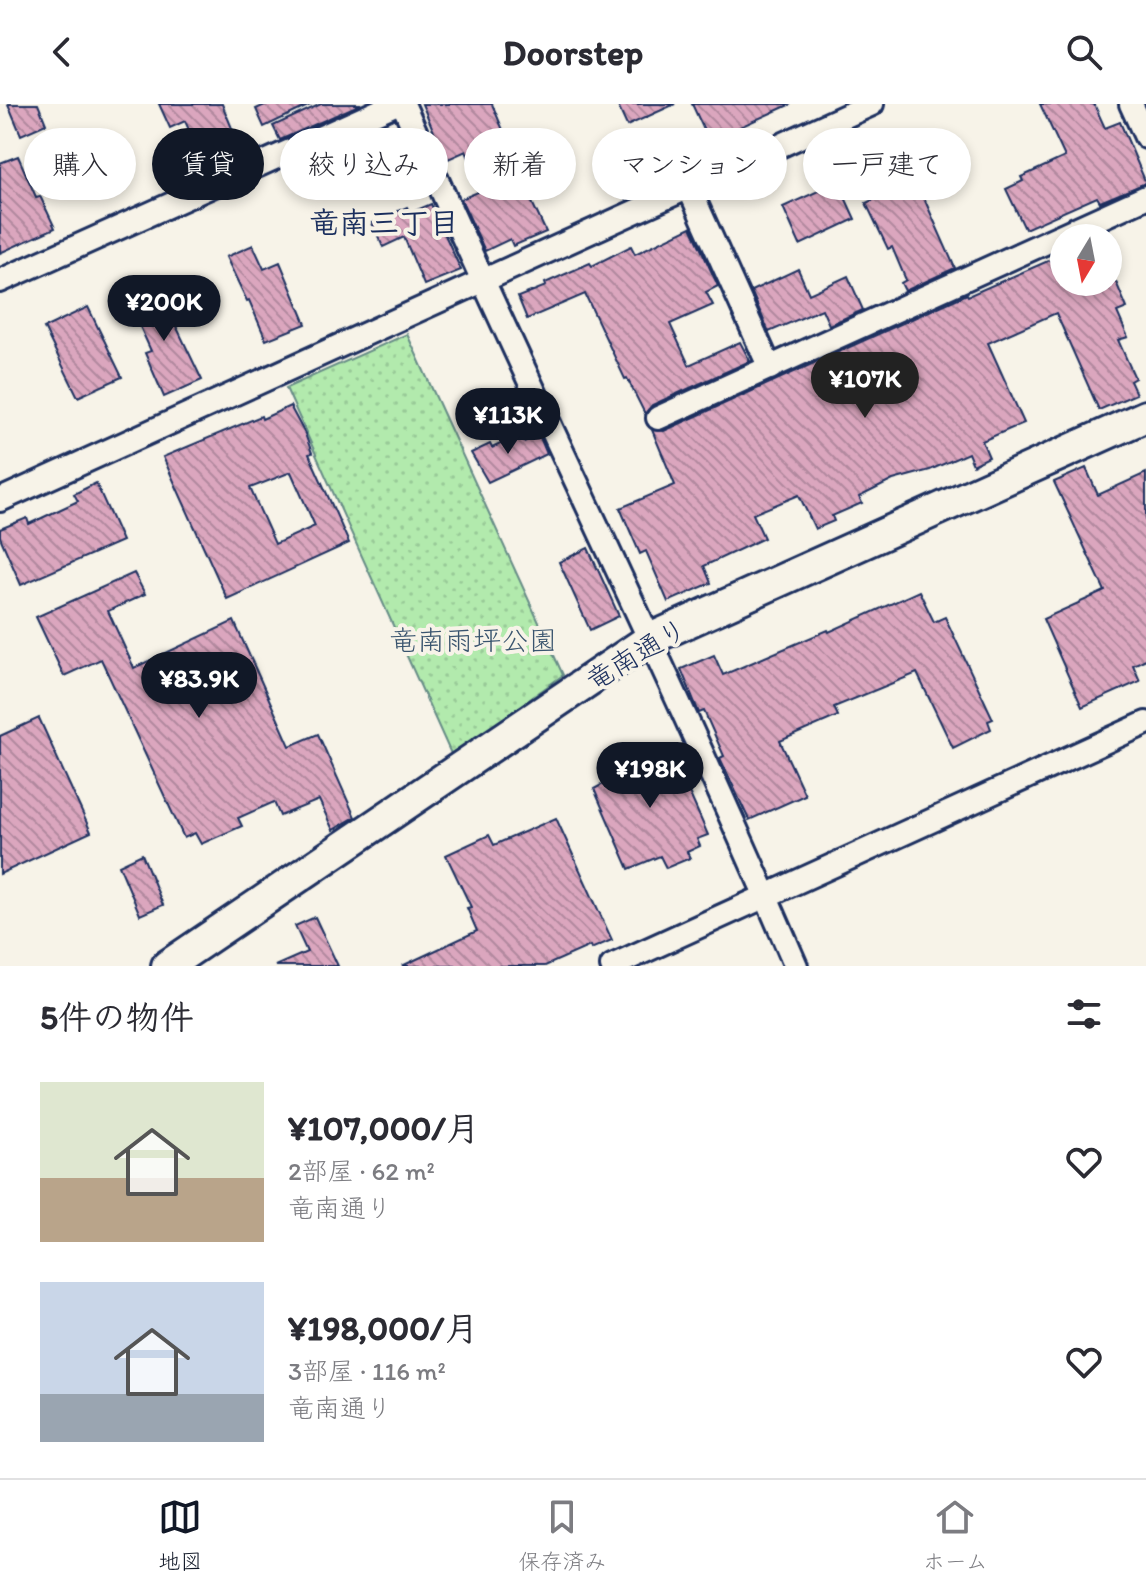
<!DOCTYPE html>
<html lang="ja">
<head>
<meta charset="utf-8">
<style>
  body { margin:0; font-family:Itim,"Klee One",sans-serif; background:#f2f2f3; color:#2b2b33; height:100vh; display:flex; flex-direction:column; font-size:30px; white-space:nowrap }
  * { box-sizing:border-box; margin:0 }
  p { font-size:26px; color:#7c7c81 }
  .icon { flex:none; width:44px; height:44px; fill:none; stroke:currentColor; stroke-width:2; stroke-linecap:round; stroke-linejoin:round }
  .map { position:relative; height:862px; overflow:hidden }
  .panel { display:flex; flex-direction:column; background:#fff; flex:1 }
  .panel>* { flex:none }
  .hud { position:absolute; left:24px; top:24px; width:1098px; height:72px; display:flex; gap:16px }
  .needle { width:52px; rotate:190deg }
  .tools { position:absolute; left:1050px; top:120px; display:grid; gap:16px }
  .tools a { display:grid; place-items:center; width:72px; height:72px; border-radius:50%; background:#fff; box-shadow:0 4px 12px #0003; font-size:40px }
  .price { position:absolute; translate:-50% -68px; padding:0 18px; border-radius:28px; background:#111827; color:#fff; font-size:26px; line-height:52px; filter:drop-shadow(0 2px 4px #0008) }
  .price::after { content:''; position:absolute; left:50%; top:48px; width:24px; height:18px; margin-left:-12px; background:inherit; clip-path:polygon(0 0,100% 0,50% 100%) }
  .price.on { background:#222; color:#fff }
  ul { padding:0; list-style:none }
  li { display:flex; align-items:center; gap:24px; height:200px; padding:0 40px }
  li span { display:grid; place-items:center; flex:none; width:224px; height:160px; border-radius:0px; color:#555 }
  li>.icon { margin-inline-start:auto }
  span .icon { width:96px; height:96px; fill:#fffc; stroke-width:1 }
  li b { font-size:34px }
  h2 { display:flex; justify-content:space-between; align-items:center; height:96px; padding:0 40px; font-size:34px }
  .pill { padding:0 28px; border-radius:36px; background:#fff; box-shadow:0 4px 12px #0003; font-size:28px; line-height:72px }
  .pill.on { background:#111827; color:#fff }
  header { display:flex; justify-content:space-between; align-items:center; height:104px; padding:0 40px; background:#fff; font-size:36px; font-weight:700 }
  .dock { display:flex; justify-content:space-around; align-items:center; height:112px; border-top:2px solid #e1e1e2; background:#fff; font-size:22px; color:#7c7c81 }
  .dock a { display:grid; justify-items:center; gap:4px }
  .dock .on { color:#111827 }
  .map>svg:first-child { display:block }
  .park { fill:url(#park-dots); stroke:#668c86; stroke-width:2 }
  .building { fill:url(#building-back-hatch); stroke:#1b2f5e; stroke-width:2; fill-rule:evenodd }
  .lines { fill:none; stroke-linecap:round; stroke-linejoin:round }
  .street-casing { stroke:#1b2f5e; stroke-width:28 }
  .secondary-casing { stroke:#1b2f5e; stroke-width:36 }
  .street { stroke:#f7f3e8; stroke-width:22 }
  .secondary { stroke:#f7f3e8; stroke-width:30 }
  .labels { text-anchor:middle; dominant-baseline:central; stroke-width:8; stroke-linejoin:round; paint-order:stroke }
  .park-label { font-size:28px; fill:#39546e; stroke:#f7f3e8 }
  .street-label { font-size:28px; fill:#1b2f5e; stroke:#f7f3e8 }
  .neighbourhood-label { font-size:30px; font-weight:bold; fill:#1b2f5e; stroke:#f7f3e8 }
</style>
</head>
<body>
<header><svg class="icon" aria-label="back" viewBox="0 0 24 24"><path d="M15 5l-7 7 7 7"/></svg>Doorstep<svg class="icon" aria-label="search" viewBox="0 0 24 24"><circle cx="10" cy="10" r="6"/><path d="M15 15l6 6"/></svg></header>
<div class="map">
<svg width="1146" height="862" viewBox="0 0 1146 862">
  <defs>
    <pattern id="park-dots" width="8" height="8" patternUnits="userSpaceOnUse" patternTransform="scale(2)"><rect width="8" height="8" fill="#b2eaad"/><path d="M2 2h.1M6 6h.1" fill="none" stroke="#98c997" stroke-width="1.8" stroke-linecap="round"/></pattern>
    <pattern id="building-back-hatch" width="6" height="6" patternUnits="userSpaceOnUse" patternTransform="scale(2)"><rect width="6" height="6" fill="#dba6be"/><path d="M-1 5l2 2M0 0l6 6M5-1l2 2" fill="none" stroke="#b1889e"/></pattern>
  </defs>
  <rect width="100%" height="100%" fill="#f7f3e8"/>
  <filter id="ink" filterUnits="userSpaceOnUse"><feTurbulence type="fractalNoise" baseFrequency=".0125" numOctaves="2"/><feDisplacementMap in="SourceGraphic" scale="16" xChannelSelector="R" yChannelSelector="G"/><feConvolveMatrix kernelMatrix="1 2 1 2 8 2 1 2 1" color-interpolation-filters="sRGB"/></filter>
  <g filter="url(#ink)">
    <path class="park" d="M 407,230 L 563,571 L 452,652 L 286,284 Z"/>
    <g class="building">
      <path d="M 8,0 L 38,0 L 46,20 L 21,31 Z"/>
      <path d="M 159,0 L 222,0 L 234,29 L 198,46 L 185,17 L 170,24 Z"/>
      <path d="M 267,0 L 312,0 L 264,23 L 256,5 Z"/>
      <path d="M 321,0 L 361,0 L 280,36 L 273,22 Z"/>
      <path d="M 422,0 L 492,0 L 517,59 L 514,60 L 546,128 L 513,142 L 510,135 L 485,147 L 461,95 L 483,86 L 466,47 L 446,56 Z"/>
      <path d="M 617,0 L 675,0 L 627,22 Z"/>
      <path d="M 692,0 L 791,0 L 709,37 Z"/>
      <path d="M 1040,0 L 1094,0 L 1105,24 L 1120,18 L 1146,79 L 1100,98 L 1097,93 L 1025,125 L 1006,85 L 1023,77 L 1021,73 L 1065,53 Z"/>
      <path d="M 18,52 L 36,93 L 40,92 L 55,124 L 0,149 L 0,59 Z"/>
      <path d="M 838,78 L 855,115 L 800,141 L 783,103 Z"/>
      <path d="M 919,83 L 955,164 L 905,187 L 901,179 L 906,176 L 892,143 L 888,145 L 866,99 L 892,87 L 894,93 Z"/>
      <path d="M 431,100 L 461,166 L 424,181 L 404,133 L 383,143 L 372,119 L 407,103 L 410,109 Z"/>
      <path d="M 691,123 L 718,182 L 706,188 L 713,201 L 670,220 L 689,261 L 740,238 L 750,257 L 652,301 L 645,310 L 627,274 L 625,275 L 585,190 L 527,215 L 518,193 L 546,182 L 545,179 L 590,159 L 592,162 L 631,142 L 635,150 Z"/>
      <path d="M 253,141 L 264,165 L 280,158 L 306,220 L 266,236 L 249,196 L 247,197 L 226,153 Z"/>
      <path d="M 1064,150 L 1064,178 L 1116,178 L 1127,204 L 1117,208 L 1128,233 L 1118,236 L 1135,274 L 1130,277 L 1136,290 L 1099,306 L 1056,209 L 988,239 L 1024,319 L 982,337 L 989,353 L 973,361 L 968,349 L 930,366 L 893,376 L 859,393 L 862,399 L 832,412 L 834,417 L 815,425 L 799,391 L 753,410 L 764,434 L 704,462 L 711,479 L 668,498 L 646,447 L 640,450 L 620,404 L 675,381 L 652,326 L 664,327 L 967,190 L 968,192 Z"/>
      <path d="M 798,165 L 809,190 L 848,172 L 863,206 L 829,221 L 822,205 L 769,228 L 751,187 Z"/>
      <path d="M 157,182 L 202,276 L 164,293 L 145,249 L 151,247 L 128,196 Z"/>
      <path d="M 88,203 L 122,273 L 78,293 L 44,224 Z"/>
      <path d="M 290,302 L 305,330 L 312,349 L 309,350 L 349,439 L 227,495 L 163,353 L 261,312 L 262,315 ZM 291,368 L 315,422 L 275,440 L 250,384 Z"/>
      <path d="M 520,331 L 524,338 L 539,331 L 547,350 L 488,378 L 471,349 L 490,340 L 492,344 Z"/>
      <path d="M 1086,364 L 1098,391 L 1146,369 L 1146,555 L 1133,561 L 1140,577 L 1082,603 L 1043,515 L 1105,487 L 1054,378 Z"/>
      <path d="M 96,379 L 122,437 L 21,481 L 0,433 L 0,425 L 27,414 L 29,420 L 78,397 L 74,390 Z"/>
      <path d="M 588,444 L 619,512 L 590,526 L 559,458 Z"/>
      <path d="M 134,469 L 145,490 L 108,507 L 134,564 L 234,517 L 290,642 L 318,630 L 355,713 L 333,726 L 319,696 L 280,712 L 274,698 L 238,714 L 242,722 L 201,740 L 195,729 L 184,734 L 101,555 L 64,572 L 36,513 Z"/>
      <path d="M 919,487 L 934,518 L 945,513 L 993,615 L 988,617 L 991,625 L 953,644 L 917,569 L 834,603 L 838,612 L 780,637 L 805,691 L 749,716 L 720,654 L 724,652 L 704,607 L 699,609 L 681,565 L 714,551 L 723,571 L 828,526 L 829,528 Z"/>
      <path d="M 39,614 L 91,728 L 0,770 L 0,632 Z"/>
      <path d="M 631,647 L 648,651 L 654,657 L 667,652 L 671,661 L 676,659 L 708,731 L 697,735 L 700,742 L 687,748 L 690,754 L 666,764 L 660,752 L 629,765 L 594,685 L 607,678 L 608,667 L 616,653 Z"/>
      <path d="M 556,714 L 612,836 L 591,845 L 590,842 L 545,862 L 402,862 L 477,827 L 467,804 L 471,803 L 446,751 L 489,731 L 494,741 Z"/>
      <path d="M 142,750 L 163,801 L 140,811 L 119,761 Z"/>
      <path d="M 315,813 L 338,862 L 275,862 L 307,848 L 295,822 Z"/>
    </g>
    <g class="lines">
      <defs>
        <g id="street">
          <path d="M 403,0 C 531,289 672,572 796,862"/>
          <path d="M 1131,0 L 1146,33"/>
          <path d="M 689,84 L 770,264"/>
          <path d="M 0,177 L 395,0"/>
          <path d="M 658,314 L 1146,93"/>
          <path d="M 0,396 L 872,0"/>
          <path d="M 612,862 L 1146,619"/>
        </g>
        <path id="secondary" d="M 167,862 L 650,535 L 1146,312"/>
      </defs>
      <use href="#street" class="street-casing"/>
      <use href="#secondary" class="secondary-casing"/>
      <use href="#street" class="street"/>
      <use href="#secondary" class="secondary"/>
    </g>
  </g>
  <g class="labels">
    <g class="park-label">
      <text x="473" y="536">竜南雨坪公園</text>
    </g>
    <g class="street-label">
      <text transform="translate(636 550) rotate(-31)">竜南通り</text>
    </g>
    <g class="neighbourhood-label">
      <text x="384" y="118">竜南三丁目</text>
    </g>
  </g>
</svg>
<div class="tools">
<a><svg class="needle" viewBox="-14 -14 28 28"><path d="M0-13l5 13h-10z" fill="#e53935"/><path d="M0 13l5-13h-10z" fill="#7c7c81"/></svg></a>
</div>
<b class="price" style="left:164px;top:239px">¥200K</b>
<b class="price on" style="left:865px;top:316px">¥107K</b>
<b class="price" style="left:508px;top:352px">¥113K</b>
<b class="price" style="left:199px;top:616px">¥83.9K</b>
<b class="price" style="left:650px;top:706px">¥198K</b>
<div class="hud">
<a class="pill">購入</a>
<a class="pill on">賃貸</a>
<a class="pill">絞り込み</a>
<a class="pill">新着</a>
<a class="pill">マンション</a>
<a class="pill">一戸建て</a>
</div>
</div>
<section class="panel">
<h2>5件の物件<svg class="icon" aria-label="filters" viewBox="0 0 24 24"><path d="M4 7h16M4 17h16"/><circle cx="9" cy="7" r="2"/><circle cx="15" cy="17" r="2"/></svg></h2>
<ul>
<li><span style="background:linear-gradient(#dfe7d0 60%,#b9a48a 0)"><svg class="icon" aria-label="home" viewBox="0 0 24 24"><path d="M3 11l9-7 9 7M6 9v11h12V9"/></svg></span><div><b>¥107,000/月</b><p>2部屋 · 62 m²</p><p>竜南通り</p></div><svg class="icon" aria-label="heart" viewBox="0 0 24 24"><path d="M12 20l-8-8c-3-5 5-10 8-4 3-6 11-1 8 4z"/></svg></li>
<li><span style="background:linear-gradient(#c9d6e8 70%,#9aa5b1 0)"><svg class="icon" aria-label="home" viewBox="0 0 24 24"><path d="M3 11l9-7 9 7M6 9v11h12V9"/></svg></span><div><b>¥198,000/月</b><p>3部屋 · 116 m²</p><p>竜南通り</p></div><svg class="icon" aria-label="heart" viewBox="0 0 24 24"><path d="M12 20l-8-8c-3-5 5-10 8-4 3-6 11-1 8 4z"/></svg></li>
</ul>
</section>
<nav class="dock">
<a class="on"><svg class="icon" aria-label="map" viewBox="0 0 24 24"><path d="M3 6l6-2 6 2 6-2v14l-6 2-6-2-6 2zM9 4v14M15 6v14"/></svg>地図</a>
<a><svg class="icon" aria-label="saved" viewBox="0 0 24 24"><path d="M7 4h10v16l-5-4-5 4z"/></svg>保存済み</a>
<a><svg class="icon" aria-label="home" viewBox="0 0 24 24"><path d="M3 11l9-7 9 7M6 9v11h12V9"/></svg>ホーム</a>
</nav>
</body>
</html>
